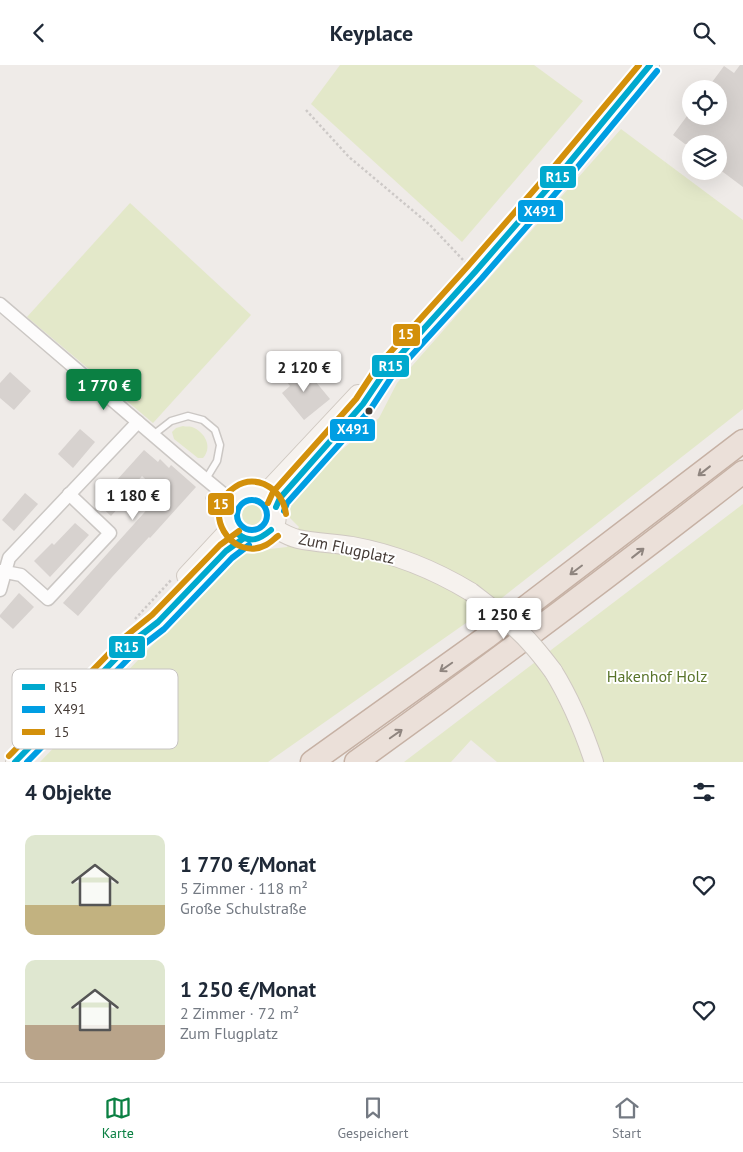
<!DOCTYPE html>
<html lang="de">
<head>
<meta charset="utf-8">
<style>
  body { margin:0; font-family:"PT Sans",sans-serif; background:#f2f2f3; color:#1f2937; height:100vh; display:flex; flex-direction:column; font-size:19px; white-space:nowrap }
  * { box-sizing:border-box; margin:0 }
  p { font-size:16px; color:#747a83 }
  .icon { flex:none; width:28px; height:28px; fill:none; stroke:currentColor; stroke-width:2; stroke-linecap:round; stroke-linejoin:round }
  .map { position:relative; height:697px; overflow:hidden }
  .drawer { display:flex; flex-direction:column; background:#fff; flex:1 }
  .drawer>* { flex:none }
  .tools { position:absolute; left:682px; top:15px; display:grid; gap:10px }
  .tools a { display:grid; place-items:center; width:45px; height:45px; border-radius:50%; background:#fff; box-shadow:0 5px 20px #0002; font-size:25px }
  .price { position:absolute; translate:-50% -42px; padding:0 11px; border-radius:5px; background:#fff; color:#222; font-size:16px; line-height:32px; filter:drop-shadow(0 1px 2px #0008) }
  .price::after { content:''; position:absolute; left:50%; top:30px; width:15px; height:11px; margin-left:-8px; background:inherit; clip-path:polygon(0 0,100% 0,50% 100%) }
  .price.selected { background:#0b8043; color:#fff }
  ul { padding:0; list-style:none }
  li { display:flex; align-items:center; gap:15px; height:125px; padding:0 25px }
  li span { display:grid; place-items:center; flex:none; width:140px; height:100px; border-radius:10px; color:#555 }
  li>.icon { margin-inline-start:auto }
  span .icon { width:60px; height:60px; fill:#fffc; stroke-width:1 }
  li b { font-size:21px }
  h2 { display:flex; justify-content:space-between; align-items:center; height:60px; padding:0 25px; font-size:21px }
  header { display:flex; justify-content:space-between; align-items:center; height:65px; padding:0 25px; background:#fff; font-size:22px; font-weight:600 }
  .menu { display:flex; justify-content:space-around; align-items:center; height:70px; border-top:1px solid #e0e1e3; background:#fff; font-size:14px; color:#747a83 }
  .menu a { display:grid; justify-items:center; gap:2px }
  .menu .selected { color:#0b8043 }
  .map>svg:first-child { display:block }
  .green { fill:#e3e8c9 }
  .building { fill:#d7d2cf }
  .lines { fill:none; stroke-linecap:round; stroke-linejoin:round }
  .lane-casing { stroke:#cbc7c4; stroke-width:9 }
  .street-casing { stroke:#cbc7c4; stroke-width:15 }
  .secondary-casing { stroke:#cfc8c1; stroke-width:20 }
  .highway-casing { stroke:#c6b1a4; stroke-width:25 }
  .path { stroke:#cdc9c7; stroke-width:2.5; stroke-dasharray:2.5 2.5; stroke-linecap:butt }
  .lane { stroke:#fdfcfc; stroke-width:6 }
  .street { stroke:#fdfcfc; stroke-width:12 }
  .secondary { stroke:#f6f2ee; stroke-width:18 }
  .highway { stroke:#ebe0d9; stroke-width:22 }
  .secondary-bridge-casing { stroke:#cfc8c1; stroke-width:20; stroke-linecap:butt }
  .secondary-bridge { stroke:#f6f2ee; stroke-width:18 }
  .bus-1-casing { stroke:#fff; stroke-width:10 }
  .bus-2-casing { stroke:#fff; stroke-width:10 }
  .bus-3-casing { stroke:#fff; stroke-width:10 }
  .bus-1 { stroke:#00a9ce; stroke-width:6 }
  .bus-2 { stroke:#009ee3; stroke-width:6 }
  .bus-3 { stroke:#d3900b; stroke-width:6 }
  .oneway { stroke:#8f857f }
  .bus-dot { fill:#443a35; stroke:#fff; stroke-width:2 }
  .labels { text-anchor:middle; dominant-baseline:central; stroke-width:4; stroke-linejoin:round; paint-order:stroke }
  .street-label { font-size:16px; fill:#443a35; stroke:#fff }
  .park-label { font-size:16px; fill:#59742a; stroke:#fff }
  .key { fill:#fff; stroke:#c7c4c2; stroke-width:1 }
  .key-label { font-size:14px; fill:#443a35 }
  .line-badge { stroke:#fff; stroke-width:2 }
  .badge-label { font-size:14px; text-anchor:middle; font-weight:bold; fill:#fff }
</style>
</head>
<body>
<header><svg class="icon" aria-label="back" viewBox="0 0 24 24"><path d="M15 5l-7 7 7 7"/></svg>Keyplace<svg class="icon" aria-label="search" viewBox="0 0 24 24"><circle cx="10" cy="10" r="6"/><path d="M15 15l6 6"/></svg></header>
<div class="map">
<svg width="743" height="697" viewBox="0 0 743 697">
  <rect width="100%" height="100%" fill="#efebe8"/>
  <g class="green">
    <path d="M 340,0 L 534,0 L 583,36 L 462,177 L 311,39 Z"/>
    <path d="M 621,64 L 743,155 L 743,344 L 503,532 L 268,697 L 40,697 L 242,487 L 287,482 L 299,462 L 290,453 L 290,437 L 315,408 L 379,353 L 397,318 Z"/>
    <path d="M 130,138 L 251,250 L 153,358 L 27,252 Z"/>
    <path d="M 183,361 C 186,362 189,361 192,362 C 205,367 213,382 203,393 L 198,393 L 174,374 L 172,367 L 176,363 Z"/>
    <circle cx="253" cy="450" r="16"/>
    <path d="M 743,439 L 743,697 L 497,697 L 471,675 L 451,697 L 404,697 Z"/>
  </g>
  <g class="building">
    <path d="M 740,0 L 743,0 L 743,122 L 719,104 L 719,79 L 685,79 L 673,70 L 687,51 L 719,51 L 719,24 L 707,24 L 724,1 L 734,8 Z"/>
    <path d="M 301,299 L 330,334 L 304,355 L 282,328 L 290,321 L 284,313 Z"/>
    <path d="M 10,307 L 31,326 L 14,345 L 0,333 L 0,318 Z"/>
    <path d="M 80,364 L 95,377 L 73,403 L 58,389 Z"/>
    <path d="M 144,385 L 158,397 L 160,394 L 169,403 L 171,400 L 196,422 L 150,473 L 149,472 L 112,512 L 78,551 L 63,538 L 161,429 L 142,411 L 128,427 L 131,429 L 111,451 L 95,436 L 115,415 L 116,416 Z"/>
    <path d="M 25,428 L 38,439 L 14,466 L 2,455 Z"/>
    <path d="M 75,458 L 89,470 L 50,512 L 34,496 L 52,478 L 54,480 Z"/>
    <path d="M 19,528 L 34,542 L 13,564 L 0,552 L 0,550 Z"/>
  </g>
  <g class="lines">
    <defs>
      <g id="lane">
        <path d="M 153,370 L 171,356 L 188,351 L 203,355 L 215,365 L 220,380 L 217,396 L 206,414"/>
        <path d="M 210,433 L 218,424"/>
      </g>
      <g id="street">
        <path d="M 0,239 L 180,393 L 232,436"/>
        <path d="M 0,506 L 21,510 L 48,534 L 110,468 L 69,429"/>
        <path d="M 0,525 L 9,493 L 138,357"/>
      </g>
      <g id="secondary">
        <circle cx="252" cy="450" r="25"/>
        <path d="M 262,427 L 270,423 L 358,329"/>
        <path d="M 276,442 L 280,433 L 363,339 L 384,308 L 475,207 L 555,115 L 650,0"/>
        <path d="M 274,463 C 281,467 289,472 298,474 C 316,478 334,478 352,481 C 396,489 433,504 471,527"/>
        <path d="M 186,511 L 226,468 L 230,461"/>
        <path d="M 553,606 C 571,635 583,664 594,697"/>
        <path d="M 15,697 L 132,577 L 158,557 L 226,486 L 244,473"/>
      </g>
      <g id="highway">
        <path d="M 312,697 L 488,571 L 743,376"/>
        <path d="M 356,697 C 487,603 616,506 743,407"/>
      </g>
    </defs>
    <use href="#lane" class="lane-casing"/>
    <use href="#street" class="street-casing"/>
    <use href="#secondary" class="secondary-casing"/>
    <use href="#highway" class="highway-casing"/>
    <g class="path">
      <path d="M 306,45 L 349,92 L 430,160 L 465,197"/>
      <path d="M 237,423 L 241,419 L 252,417"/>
      <path d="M 256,481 L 260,481 L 270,478"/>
      <path d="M 135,554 L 172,514"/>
    </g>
    <use href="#lane" class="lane"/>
    <use href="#street" class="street"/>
    <use href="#secondary" class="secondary"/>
    <use href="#highway" class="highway"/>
    <defs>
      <path id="secondary-bridge" d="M 471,527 C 493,544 515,560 533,581 C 540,589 547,598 553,606"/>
    </defs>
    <use href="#secondary-bridge" class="secondary-bridge-casing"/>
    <use href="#secondary-bridge" class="secondary-bridge"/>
    <defs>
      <g id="bus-1">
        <path d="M 276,442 L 280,433 L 363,339 L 384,308 L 475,207 L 555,115 L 650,0"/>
        <path d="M 238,469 C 251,479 260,474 271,465"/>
        <path d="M 15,697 L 132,577 L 158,557 L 226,486 L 244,473"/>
      </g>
      <g id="bus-2">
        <circle cx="252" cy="450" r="15"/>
        <path d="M 284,446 L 287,438 L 370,345 L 391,313 L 482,213 L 562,121 L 657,6"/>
        <path d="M 27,697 L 138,584 L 164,564 L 232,493 L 249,480"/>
      </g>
      <g id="bus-3">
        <path d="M 268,438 L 273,427 L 356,334 L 377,302 L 468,201 L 548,109 L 639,0"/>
        <path d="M 278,471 C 274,474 270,478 266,480 C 232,498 198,445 235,422 C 244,416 254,415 264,419 C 277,425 284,435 286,449"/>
        <path d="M 9,691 L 126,571 L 152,550 L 220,480 L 239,466"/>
      </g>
    </defs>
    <use href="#bus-1" class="bus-1-casing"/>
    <use href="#bus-2" class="bus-2-casing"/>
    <use href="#bus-3" class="bus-3-casing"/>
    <use href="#bus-1" class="bus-1"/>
    <use href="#bus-2" class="bus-2"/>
    <use href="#bus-3" class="bus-3"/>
  </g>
  <defs><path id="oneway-shaft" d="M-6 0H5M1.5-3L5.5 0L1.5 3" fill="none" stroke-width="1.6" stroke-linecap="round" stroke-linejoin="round" transform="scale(1.25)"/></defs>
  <g class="oneway">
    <use href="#oneway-shaft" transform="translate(704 406) rotate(142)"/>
    <use href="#oneway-shaft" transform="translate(638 488) rotate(-38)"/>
    <use href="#oneway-shaft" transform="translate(576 505) rotate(143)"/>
    <use href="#oneway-shaft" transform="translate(446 602) rotate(145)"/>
    <use href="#oneway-shaft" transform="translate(396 669) rotate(-35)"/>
  </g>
  <circle class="bus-dot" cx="369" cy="346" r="4.5"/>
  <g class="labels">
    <g class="street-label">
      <text transform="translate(347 483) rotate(12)">Zum Flugplatz</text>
    </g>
    <g class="park-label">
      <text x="657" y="611">Hakenhof Holz</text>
    </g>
  </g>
  <rect x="12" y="604" width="166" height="80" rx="8" class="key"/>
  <rect x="22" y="619" width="23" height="6" fill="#00a9ce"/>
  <rect x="22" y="641" width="23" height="7" fill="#009ee3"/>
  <rect x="22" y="664" width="23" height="6" fill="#d3900b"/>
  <g class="key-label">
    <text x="54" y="627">R15</text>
    <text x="54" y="649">X491</text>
    <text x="54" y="672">15</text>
  </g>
  <g class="line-badge">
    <rect x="539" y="100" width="38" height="24" rx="5" fill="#00a9ce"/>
    <rect x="517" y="134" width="47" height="24" rx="5" fill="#009ee3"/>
    <rect x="392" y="258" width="29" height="24" rx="5" fill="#d3900b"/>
    <rect x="371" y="289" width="39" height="24" rx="5" fill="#00a9ce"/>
    <rect x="329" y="353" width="47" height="24" rx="5" fill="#009ee3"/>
    <rect x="207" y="427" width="28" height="24" rx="5" fill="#d3900b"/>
    <rect x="108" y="570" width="38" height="24" rx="5" fill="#00a9ce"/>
  </g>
  <g class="badge-label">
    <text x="558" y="117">R15</text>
    <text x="540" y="151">X491</text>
    <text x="406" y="274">15</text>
    <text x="391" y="306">R15</text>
    <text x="353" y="369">X491</text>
    <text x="221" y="444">15</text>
    <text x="127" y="587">R15</text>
  </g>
</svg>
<div class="tools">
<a><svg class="icon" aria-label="locate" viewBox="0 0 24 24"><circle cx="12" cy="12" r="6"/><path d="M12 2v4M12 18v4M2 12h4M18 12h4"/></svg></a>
<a><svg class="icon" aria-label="layers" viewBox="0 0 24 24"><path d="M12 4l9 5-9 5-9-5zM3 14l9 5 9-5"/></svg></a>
</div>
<b class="price" style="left:304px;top:328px">2 120 €</b>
<b class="price selected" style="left:104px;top:346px">1 770 €</b>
<b class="price" style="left:133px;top:456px">1 180 €</b>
<b class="price" style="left:504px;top:575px">1 250 €</b>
</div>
<section class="drawer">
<h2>4 Objekte<svg class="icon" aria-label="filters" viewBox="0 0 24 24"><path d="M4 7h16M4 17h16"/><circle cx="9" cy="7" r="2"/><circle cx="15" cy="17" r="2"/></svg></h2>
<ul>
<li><span style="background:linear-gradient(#dfe7d0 70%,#c2b280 0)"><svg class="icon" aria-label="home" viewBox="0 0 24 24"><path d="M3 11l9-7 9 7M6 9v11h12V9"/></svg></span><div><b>1 770 €/Monat</b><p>5 Zimmer · 118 m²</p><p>Große Schulstraße</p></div><svg class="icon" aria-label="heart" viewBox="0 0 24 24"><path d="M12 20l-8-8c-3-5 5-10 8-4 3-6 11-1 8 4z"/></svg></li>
<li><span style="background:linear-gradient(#dfe7d0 65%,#b9a48a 0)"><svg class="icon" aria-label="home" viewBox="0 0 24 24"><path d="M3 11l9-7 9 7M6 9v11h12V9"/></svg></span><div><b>1 250 €/Monat</b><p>2 Zimmer · 72 m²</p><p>Zum Flugplatz</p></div><svg class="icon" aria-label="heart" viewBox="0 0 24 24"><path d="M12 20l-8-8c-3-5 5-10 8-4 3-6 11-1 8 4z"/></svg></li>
</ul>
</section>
<nav class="menu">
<a class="selected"><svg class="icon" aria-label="map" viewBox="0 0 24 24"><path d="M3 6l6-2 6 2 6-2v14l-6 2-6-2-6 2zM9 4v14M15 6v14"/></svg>Karte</a>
<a><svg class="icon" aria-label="saved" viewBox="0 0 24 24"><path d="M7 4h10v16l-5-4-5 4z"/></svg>Gespeichert</a>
<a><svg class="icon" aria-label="home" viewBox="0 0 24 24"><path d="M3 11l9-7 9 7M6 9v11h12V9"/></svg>Start</a>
</nav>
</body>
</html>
